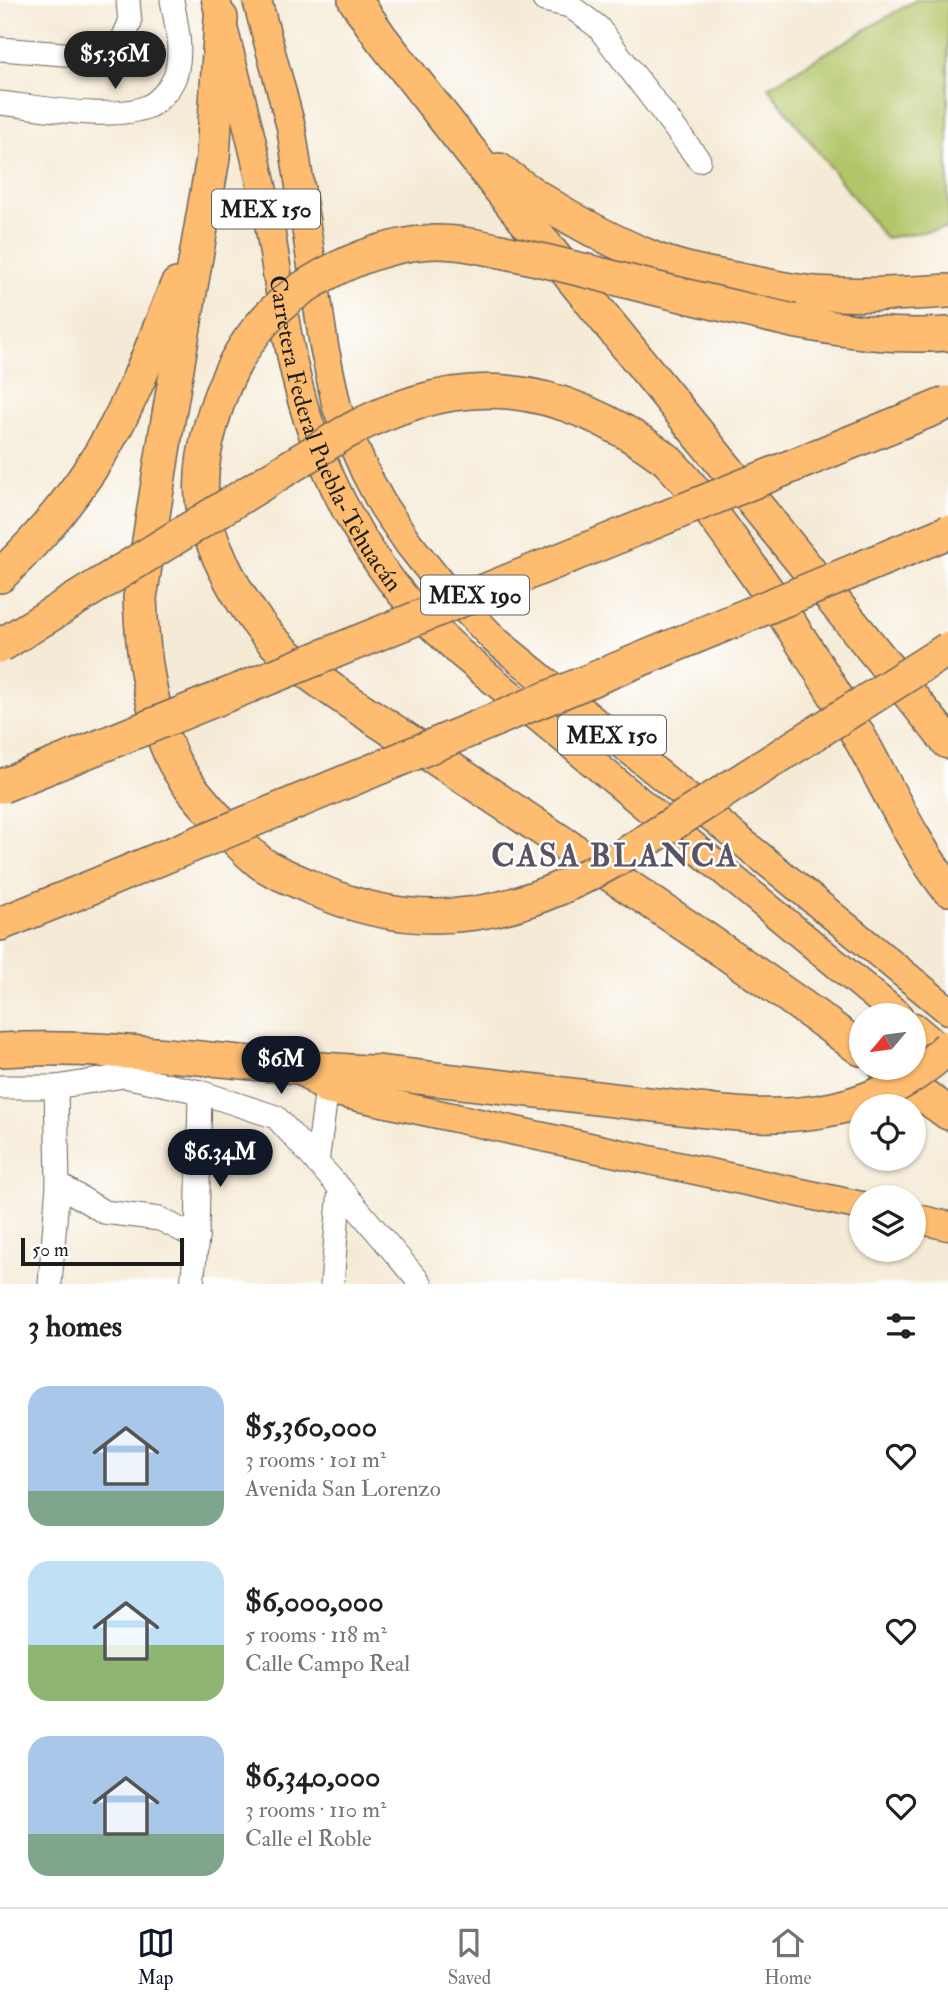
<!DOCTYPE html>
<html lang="en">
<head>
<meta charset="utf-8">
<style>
  body { margin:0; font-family:"IM FELL Double Pica",serif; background:#f2f2f2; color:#202124; height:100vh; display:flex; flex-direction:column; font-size:26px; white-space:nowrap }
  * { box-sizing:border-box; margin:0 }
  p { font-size:23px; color:#757577 }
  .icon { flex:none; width:38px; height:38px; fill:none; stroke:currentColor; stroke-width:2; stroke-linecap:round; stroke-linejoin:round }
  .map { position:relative; height:1284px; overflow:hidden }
  .side { display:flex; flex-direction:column; background:#fff; flex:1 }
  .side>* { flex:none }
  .needle { width:46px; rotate:241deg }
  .tools { position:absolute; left:849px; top:1003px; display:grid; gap:14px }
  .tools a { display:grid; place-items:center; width:77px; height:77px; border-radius:50%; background:#fff; box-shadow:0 2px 5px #0004; font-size:35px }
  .scale { position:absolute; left:21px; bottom:18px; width:163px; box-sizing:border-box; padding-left:7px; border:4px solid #1c1c1c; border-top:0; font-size:19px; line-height:24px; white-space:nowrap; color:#1c1c1c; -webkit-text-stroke:5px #fff; paint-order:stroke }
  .price { position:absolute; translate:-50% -60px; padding:0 16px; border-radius:24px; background:#111827; color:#fff; font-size:23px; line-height:46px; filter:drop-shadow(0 2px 4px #0008) }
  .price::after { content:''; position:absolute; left:50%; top:42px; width:21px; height:16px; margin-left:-10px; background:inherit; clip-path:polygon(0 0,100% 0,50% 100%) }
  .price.active { background:#222; color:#fff }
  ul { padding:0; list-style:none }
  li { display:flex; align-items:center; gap:21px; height:175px; padding:0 28px }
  li span { display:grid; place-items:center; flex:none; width:196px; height:140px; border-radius:21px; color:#555 }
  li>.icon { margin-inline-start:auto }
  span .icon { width:84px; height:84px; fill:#fffc; stroke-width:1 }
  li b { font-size:30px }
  h2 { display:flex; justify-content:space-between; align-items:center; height:84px; padding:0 28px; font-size:30px }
  .tab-bar { display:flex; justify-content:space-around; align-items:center; height:98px; border-top:2px solid #e0e0e0; background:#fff; font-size:19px; color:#757577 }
  .tab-bar a { display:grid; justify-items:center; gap:4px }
  .tab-bar .active { color:#111827 }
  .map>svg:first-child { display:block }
  .green { fill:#b2c568; stroke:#677042; stroke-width:2 }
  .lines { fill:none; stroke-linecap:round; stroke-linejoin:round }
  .minor-casing { stroke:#68645d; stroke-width:25 }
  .major-casing { stroke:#68645d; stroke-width:31 }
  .highway-casing { stroke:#68645d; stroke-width:36 }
  .minor { stroke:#fff; stroke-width:23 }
  .major { stroke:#fdbc6f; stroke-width:28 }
  .highway { stroke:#fdbc6f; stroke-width:33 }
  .highway-bridge-casing { stroke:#68645d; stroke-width:36; stroke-linecap:butt }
  .highway-bridge { stroke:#fdbc6f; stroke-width:33 }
  .labels { text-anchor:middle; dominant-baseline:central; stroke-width:5; stroke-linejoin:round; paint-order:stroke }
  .shield { fill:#fff; stroke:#606060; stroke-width:2 }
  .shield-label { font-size:23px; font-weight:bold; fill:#1c1c1c }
  .street-label { font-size:24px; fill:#1c1c1c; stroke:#fff }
  .district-label { font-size:32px; font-weight:bold; letter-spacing:2px; fill:#5a5364; stroke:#fff }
</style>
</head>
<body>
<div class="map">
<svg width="948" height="1284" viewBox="0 0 948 1284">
  <rect width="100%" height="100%" fill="#fff"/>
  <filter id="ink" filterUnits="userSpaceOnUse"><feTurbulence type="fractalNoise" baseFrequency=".0143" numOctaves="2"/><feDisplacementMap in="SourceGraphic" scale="14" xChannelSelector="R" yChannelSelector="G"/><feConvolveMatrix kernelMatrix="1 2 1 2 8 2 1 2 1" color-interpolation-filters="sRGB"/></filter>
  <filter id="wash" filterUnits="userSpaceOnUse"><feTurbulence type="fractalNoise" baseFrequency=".00686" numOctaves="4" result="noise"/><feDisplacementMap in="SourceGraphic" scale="28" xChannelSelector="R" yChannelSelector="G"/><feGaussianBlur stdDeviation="1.57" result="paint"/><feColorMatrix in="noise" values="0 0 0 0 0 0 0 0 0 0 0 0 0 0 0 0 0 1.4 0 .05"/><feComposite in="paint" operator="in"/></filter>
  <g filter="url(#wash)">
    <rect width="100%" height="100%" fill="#f5ead5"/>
    <path class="green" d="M 916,0 L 948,0 L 948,228 L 885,238 L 768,87 Z"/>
  </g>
  <g filter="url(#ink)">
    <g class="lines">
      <defs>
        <g id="minor">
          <path d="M 544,0 L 570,6 L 598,27 L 699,160"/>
          <path d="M 0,49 L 114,58 L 130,23 L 128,0"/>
          <path d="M 0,103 C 39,107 114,122 149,106 C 161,100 175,83 177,69 C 182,46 176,23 172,0"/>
          <path d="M 0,1087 L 56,1087 L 124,1076 L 200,1092 L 276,1117 L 340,1188 L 421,1284"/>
          <path d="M 317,1163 L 329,1073"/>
          <path d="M 58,1184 L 104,1212 L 160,1219 L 197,1238"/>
          <path d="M 50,1284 L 58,1184 L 56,1087"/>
          <path d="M 192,1284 L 197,1238 L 200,1092"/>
          <path d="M 332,1284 L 340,1188"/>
        </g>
        <g id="major">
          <path id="s1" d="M 216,0 C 233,67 251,134 265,201 C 279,273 285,349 308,420 C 330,486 364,551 410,604 C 425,621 443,636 459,652 L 898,1015"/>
          <path d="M 257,0 L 291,127 L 324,346 L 337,408 L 365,472 L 383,506 L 409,544 L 440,583 L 495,640 L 948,1010"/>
          <path d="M 914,1027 L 948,1056"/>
          <path d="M 299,1068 L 327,1090 L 861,1206"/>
          <path d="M 914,1218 L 948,1226"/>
        </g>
        <g id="highway">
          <path d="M 355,0 L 381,38 L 499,188 L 948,742"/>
          <path d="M 221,18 L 213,158 L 166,432 L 140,598 C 142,651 149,707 171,756 C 181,778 200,799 216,817 C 229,833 245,850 261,863 C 275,873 294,879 310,887"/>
          <path d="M 499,170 C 548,207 600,237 657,260 C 684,270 712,275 740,280 C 765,285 789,291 814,293 C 858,296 904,294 948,291"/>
          <path d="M 793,321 C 847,331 893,338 948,334"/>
          <path d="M 211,425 C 204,449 200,473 202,498 C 205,540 238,599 264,631 C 294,666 333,691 371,716 C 405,738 439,761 473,783 C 603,870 735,956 861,1049"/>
          <path d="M 666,459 C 701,495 728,535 757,576 C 793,627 827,679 857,733 C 887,786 911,841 948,889"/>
          <path d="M 0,576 C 46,532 85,484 115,428 C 140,382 157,333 177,285"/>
          <path d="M 0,924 L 70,896"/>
          <path d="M 0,1050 C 126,1043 251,1068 376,1072 L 707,1111"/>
          <path d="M 886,1068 L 948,1113"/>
        </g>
      </defs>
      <use href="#minor" class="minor-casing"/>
      <use href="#major" class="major-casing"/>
      <use href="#highway" class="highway-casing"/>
      <use href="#minor" class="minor"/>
      <use href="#major" class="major"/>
      <use href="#highway" class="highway"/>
      <defs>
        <g id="highway-bridge">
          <path d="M 211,425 C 220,391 234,359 256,331 C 295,281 374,243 437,242 C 460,242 482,247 505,252 C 538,259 570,267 603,275 C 666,292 729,306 793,321"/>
          <path d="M 0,646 L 343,434 C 460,368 559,380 666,459"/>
          <path d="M 2,786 L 948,403"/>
          <path d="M 310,887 C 424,940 523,916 627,853 L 948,649"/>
          <path d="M 70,896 L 948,532"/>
          <path d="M 707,1111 C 798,1123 880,1113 948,1047"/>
        </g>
      </defs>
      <use href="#highway-bridge" class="highway-bridge-casing"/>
      <use href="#highway-bridge" class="highway-bridge"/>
    </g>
  </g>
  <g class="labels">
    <g class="shield">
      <rect x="212" y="189.5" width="108" height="39" rx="5"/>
      <rect x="421" y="575.5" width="108" height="39" rx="5"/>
      <rect x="558" y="715.5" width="108" height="39" rx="5"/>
    </g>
    <g class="shield-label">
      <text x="266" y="209">MEX 150</text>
      <text x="475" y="595">MEX 190</text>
      <text x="612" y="735">MEX 150</text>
    </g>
    <g class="street-label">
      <text stroke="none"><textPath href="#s1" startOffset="452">Carretera Federal Puebla-Tehuacán</textPath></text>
    </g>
    <g class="district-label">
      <text x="615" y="856">CASA BLANCA</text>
    </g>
  </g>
</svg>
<div class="tools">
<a><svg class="needle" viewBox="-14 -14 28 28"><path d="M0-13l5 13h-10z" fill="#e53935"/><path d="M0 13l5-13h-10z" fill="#757577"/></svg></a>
<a><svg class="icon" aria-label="locate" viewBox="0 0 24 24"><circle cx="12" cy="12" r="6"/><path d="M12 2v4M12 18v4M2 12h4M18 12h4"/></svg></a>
<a><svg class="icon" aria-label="layers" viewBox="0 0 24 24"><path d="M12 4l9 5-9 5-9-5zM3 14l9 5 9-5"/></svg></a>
</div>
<div class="scale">50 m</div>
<b class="price active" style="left:115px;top:91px">$5.36M</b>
<b class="price" style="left:281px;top:1096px">$6M</b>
<b class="price" style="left:220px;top:1189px">$6.34M</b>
</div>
<section class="side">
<h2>3 homes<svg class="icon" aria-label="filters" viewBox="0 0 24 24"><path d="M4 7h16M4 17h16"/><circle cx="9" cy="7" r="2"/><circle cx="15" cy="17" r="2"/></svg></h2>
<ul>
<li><span style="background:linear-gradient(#a9c7e8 75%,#7fa58c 0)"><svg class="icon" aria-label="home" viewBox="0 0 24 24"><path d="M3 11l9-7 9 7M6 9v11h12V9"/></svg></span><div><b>$5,360,000</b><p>3 rooms · 101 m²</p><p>Avenida San Lorenzo</p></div><svg class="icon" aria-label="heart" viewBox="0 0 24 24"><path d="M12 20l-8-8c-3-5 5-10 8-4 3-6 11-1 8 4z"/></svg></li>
<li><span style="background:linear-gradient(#bfe0f5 60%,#8fb573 0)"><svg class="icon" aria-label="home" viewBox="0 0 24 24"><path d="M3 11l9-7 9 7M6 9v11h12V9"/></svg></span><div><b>$6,000,000</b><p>5 rooms · 118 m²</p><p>Calle Campo Real</p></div><svg class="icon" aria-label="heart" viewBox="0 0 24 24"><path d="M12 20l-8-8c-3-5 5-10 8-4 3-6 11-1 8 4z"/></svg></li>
<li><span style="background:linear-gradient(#a9c7e8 70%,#7fa58c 0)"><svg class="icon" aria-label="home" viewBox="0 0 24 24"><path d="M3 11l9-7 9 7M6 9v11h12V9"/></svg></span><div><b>$6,340,000</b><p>3 rooms · 110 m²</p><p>Calle el Roble</p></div><svg class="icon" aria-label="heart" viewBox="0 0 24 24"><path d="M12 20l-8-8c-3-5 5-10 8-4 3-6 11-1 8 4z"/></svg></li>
</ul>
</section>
<nav class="tab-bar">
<a class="active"><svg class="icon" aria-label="map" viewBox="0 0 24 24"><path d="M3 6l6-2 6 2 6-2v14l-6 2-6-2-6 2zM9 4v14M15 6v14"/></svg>Map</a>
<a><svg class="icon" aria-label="saved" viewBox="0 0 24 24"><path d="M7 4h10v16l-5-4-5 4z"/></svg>Saved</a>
<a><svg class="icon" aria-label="home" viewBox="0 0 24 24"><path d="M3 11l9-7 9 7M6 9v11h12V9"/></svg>Home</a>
</nav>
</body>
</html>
